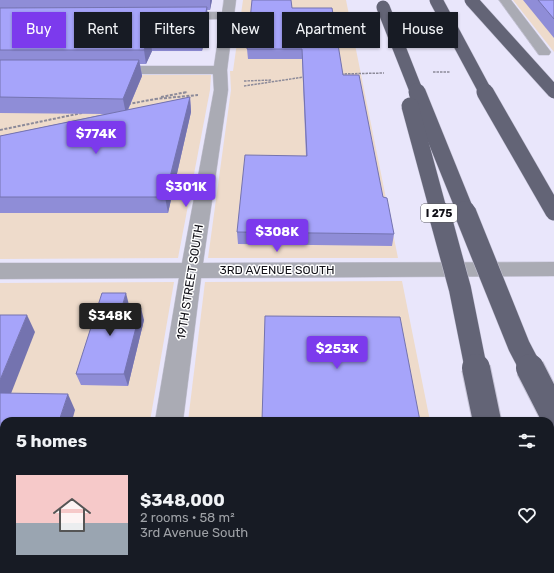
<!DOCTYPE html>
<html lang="en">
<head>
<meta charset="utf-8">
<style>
  body { margin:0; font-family:Rubik,sans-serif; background:#242831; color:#f1f3f6; height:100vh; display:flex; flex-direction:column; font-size:15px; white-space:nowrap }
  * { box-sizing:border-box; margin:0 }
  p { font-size:13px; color:#9ea1a6 }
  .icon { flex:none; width:22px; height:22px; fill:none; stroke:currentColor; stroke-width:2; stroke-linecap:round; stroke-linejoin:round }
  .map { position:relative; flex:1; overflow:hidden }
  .sheet { position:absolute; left:0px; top:417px; width:554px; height:156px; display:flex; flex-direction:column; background:#171b24; border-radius:12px 12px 0 0; box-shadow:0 1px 3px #0004 }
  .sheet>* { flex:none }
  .top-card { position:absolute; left:12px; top:12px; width:530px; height:36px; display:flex; gap:8px }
  .price { position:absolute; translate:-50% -34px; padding:0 9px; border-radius:4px; background:#7c3aed; color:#fff; font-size:13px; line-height:26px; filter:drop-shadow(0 1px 2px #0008) }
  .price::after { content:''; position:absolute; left:50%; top:24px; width:12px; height:9px; margin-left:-6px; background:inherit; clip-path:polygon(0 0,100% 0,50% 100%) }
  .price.current { background:#222; color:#fff }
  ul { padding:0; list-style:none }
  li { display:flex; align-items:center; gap:12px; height:100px; padding:0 16px }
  li span { display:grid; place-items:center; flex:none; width:112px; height:80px; border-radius:0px; color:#555 }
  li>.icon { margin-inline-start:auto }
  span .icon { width:48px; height:48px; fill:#fffc; stroke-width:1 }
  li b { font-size:17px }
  h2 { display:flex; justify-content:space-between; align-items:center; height:48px; padding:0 16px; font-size:17px }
  .pill { padding:0 14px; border-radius:0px; background:#171b24; box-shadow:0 1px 3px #0004; font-size:14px; line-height:36px }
  .pill.current { background:#7c3aed; color:#fff }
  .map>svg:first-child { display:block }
  .industrial { fill:#eedbcb }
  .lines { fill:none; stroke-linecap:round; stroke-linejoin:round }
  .minor-casing { stroke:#c6c4d7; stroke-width:1 }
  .highway-casing { stroke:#c6c4d7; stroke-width:1 }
  .path-far1 { stroke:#8c8a99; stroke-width:1.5; stroke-dasharray:2.5 1; stroke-linecap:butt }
  .path { stroke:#8c8a99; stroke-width:2; stroke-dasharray:3 1.5; stroke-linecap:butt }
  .minor { fill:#aaabb4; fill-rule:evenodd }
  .highway { fill:#636476; fill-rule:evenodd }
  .highway-bridge-far3-casing { stroke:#c6c4d7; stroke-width:14; stroke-linecap:butt }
  .highway-bridge-far2-casing { stroke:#c6c4d7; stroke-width:18; stroke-linecap:butt }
  .highway-bridge-far1-casing { stroke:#c6c4d7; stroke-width:23; stroke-linecap:butt }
  .highway-bridge-casing { stroke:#c6c4d7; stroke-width:30; stroke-linecap:butt }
  .highway-bridge-far3 { stroke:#636476; stroke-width:13 }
  .highway-bridge-far2 { stroke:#636476; stroke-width:17 }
  .highway-bridge-far1 { stroke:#636476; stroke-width:22 }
  .highway-bridge { stroke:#636476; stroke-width:28 }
  .wall { fill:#8f8dd7 }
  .shaded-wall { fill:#7473af }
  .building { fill:#a6a4fa; stroke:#7473af }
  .labels { text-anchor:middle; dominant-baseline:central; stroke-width:3; stroke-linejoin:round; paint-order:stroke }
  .shield { fill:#fff; stroke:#58585d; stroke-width:1 }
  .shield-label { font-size:11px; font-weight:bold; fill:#111017 }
  .street-label { font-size:12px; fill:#111017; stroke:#fff }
</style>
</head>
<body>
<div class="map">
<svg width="554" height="573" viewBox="0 0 554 573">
  <rect width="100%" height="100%" fill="#e9e6fb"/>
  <g class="industrial">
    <path d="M 243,0 L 346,0 L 398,258 L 208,258 L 231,90 L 230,71 L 233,71 Z"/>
    <path d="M 513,0 L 554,0 L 554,52 Z"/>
    <path d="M 0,75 L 211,75 L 210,90 L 178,258 L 0,259 Z"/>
    <path d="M 402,281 L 430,421 L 188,421 L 205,282 Z"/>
    <path d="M 174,282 L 150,421 L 4,421 L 4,569 L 125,569 L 124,573 L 0,573 L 0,283 Z"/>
    <path d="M 171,569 L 434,569 L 434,573 L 170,573 Z"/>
  </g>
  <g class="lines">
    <defs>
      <g id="minor">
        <path d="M 224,0 L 236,0 L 227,70 L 228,90 L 203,263 L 554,262 L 554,276 L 201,278 L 183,421 L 155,421 L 179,278 L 0,279 L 0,263 L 182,263 L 214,90 L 213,74 L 112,74 L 107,73 L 105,70 L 107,67 L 112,66 L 214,66 L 221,19 L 177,20 L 173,19 L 171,16 L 173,13 L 177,12 L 222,12 Z"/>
        <path d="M 499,0 L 511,0 L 551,52 L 549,55 L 539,55 Z"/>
        <path d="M 132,569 L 164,569 L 163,573 L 131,573 Z"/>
      </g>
      <rect id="highway" x="486" y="569" width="32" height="4"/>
    </defs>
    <use href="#minor" class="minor-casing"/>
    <use href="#highway" class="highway-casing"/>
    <g class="path-far1">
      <path d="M 433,72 L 450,72"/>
      <path d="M 341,74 L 384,73"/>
      <path d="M 244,81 L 272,80"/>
      <path d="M 244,86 L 304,77"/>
      <path d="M 183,93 L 187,92"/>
    </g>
    <g class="path">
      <path d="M 161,97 L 187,92"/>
      <path d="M 155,99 L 198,95"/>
      <path d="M 128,104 L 156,99"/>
      <path d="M 0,130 L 82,113"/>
    </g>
    <use href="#minor" class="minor"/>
    <use href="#highway" class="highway"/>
    <defs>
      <g id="highway-bridge-far3">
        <path d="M 436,0 L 486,93"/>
        <path d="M 471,0 L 554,92"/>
        <path d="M 383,7 L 417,93"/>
      </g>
      <g id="highway-bridge-far2">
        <path d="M 417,92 L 466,213"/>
        <path d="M 485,92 L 554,212"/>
        <path d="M 410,106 L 439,213"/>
      </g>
      <g id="highway-bridge-far1">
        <path d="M 439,212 L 460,289 L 476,369"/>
        <path d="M 465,212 L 519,346 L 531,369"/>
      </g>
      <g id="highway-bridge">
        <path d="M 476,368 L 487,421"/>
        <path d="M 530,368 L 554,415"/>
      </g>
    </defs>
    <use href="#highway-bridge-far3" class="highway-bridge-far3-casing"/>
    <use href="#highway-bridge-far2" class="highway-bridge-far2-casing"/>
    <use href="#highway-bridge-far1" class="highway-bridge-far1-casing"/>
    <use href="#highway-bridge" class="highway-bridge-casing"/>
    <use href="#highway-bridge-far3" class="highway-bridge-far3"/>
    <use href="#highway-bridge-far2" class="highway-bridge-far2"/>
    <use href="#highway-bridge-far1" class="highway-bridge-far1"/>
    <use href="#highway-bridge" class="highway-bridge"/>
  </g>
  <g class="wall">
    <path d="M 0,0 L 212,0 L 210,10 L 207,10 L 208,21 L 202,51 L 152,51 L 146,64 L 140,64 L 142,76 L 128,110 L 190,97 L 191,112 L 168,213 L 0,213 L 0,136 L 105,114 L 0,113 Z"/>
    <path d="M 523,0 L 554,0 L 554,38 Z"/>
    <path d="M 292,8 L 343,75 L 383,197 L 394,234 L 392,246 L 238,244 L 237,232 L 306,156 L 302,59 L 248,59 L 247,49 Z"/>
    <path d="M 129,305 L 128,308 L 144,320 L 128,386 L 81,385 L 76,374 Z"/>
  </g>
  <g class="shaded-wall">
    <path d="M 210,0 L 212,0 L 210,10 Z"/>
    <path d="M 207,7 L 208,21 L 202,51 L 201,36 Z"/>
    <path d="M 150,36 L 152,51 L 146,64 L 144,50 Z"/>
    <path d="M 139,60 L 142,76 L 126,114 L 123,99 Z"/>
    <path d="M 190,97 L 191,112 L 168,213 L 165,197 Z"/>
    <path d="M 126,293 L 129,305 L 125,319 L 122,307 Z"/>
    <path d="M 141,308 L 144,320 L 128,386 L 124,374 Z"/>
    <path d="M 27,315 L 35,332 L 5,409 L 0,402 L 0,380 Z"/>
    <path d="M 68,394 L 75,410 L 72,421 L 59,421 Z"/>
    <path d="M 12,569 L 27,569 L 26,573 L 10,573 Z"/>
  </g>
  <g class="building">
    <path d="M 252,0 L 291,0 L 292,8 L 332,8 L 343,75 L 359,75 L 383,197 L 387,198 L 394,234 L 237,232 L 245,155 L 307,156 L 302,49 L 247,49 Z"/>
    <path d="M 538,0 L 554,0 L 554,19 Z"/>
    <path d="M 207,7 L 201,36 L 150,36 L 144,50 L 0,50 L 0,8 Z"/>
    <path d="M 0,60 L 139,60 L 123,99 L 0,97 Z"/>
    <path d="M 190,97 L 165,197 L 0,197 L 0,136 Z"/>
    <path d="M 102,293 L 126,293 L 122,307 L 141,308 L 124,374 L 76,374 Z"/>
    <path d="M 0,315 L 27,315 L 0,380 Z"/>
    <path d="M 265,316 L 400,317 L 420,421 L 262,421 Z"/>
    <path d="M 0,393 L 68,394 L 59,421 L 4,421 L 4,569 L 12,569 L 10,573 L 0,573 Z"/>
  </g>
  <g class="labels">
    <rect class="shield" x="421" y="204" width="36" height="18" rx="3"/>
    <g class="shield-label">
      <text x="439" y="213">I 275</text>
    </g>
    <g class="street-label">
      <text x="277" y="270">3RD AVENUE SOUTH</text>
      <text transform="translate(190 282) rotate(-81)">19TH STREET SOUTH</text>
    </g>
  </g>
</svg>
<b class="price" style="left:96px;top:155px">$774K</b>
<b class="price" style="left:186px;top:208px">$301K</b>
<b class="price" style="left:277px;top:253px">$308K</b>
<b class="price current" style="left:110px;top:337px">$348K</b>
<b class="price" style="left:337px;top:370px">$253K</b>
<div class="top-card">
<a class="pill current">Buy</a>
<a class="pill">Rent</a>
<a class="pill">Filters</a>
<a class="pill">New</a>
<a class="pill">Apartment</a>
<a class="pill">House</a>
</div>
<section class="sheet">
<h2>5 homes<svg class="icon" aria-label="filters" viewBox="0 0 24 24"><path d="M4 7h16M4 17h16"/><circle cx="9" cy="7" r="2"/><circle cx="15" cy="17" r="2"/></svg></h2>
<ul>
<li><span style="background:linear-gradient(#f6c9c9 60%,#9aa5b1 0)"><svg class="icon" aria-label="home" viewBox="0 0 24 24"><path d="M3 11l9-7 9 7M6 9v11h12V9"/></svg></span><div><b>$348,000</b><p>2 rooms · 58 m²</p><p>3rd Avenue South</p></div><svg class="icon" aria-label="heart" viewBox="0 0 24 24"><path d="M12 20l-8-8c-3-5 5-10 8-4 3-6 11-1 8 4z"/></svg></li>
</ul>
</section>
</div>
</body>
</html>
